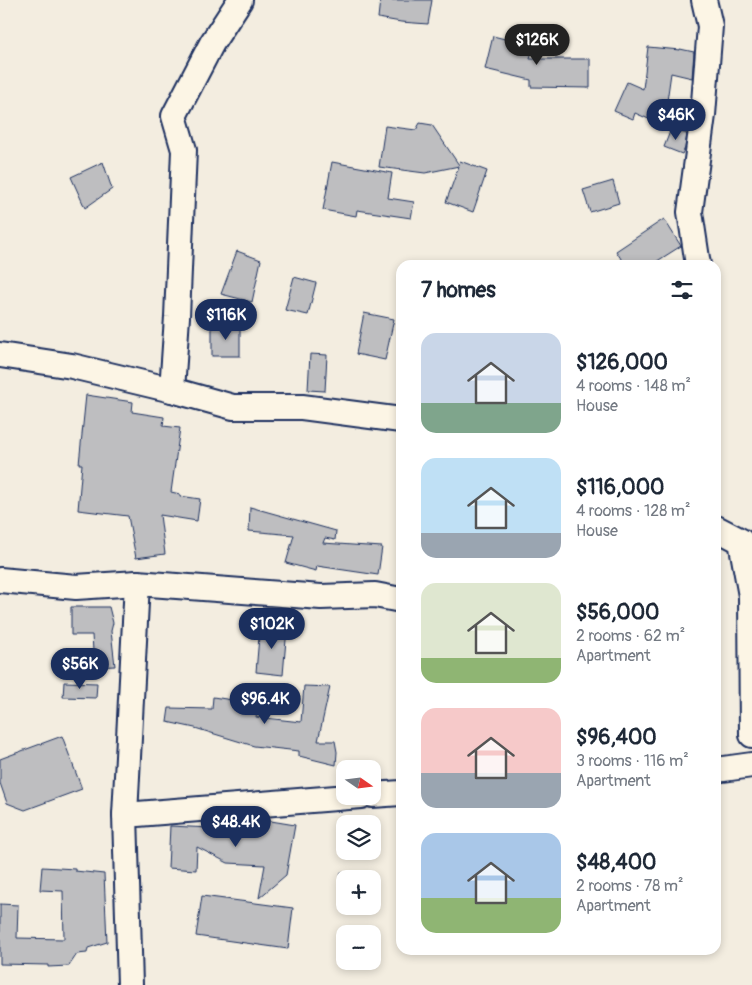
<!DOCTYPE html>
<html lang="en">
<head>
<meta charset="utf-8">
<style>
  body { margin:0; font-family:Pangolin,sans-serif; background:#f2f2f3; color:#1f2937; height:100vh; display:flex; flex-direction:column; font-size:19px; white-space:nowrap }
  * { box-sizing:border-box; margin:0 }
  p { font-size:16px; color:#747a83 }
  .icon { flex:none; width:28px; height:28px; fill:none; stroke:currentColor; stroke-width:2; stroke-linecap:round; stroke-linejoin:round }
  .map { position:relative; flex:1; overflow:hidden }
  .details { position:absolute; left:396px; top:260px; width:325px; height:695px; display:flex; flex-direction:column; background:#fff; border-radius:15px; box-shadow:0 2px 8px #0003 }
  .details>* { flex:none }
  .needle { width:32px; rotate:104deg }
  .tools { position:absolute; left:336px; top:760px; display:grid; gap:10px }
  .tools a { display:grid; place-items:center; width:45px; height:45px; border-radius:10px; background:#fff; box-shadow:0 2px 8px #0003; font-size:25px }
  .price { position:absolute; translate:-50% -42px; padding:0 11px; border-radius:18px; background:#1b2f5e; color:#fff; font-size:16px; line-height:32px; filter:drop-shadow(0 1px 2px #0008) }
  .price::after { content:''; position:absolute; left:50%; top:30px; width:15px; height:11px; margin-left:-8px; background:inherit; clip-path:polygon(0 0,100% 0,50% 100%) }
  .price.active { background:#222; color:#fff }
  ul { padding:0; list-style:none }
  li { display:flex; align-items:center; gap:15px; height:125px; padding:0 25px }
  li span { display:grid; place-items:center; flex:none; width:140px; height:100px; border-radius:15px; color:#555 }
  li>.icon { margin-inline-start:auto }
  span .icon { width:60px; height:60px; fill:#fffc; stroke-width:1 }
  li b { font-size:21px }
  h2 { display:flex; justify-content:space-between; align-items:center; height:60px; padding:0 25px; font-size:21px }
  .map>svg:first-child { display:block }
  .building { fill:#bebec0; stroke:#1b2f5e }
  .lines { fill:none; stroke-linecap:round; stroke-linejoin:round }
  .street-casing { stroke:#1b2f5e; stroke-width:28 }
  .street { stroke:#fcf5e5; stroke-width:24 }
</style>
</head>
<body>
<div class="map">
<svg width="752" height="985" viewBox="0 0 752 985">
  <rect width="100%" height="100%" fill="#f3ede0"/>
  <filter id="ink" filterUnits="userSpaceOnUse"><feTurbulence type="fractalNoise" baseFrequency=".02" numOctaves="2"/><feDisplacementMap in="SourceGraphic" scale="10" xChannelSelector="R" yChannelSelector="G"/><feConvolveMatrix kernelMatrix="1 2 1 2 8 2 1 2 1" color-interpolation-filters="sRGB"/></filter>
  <g filter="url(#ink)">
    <g class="building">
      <path d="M 380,0 L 432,0 L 428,24 L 401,22 L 378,18 Z"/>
      <path d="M 493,36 L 533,46 L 530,59 L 590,59 L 590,88 L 531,87 L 531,80 L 485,69 Z"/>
      <path d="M 648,47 L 680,50 L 680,49 L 694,52 L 692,78 L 671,73 L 667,101 L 676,105 L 667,127 L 635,113 L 633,119 L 614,111 L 627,82 L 643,89 Z"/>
      <path d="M 420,123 L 432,125 L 459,165 L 460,161 L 487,171 L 473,212 L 446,202 L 459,166 L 425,173 L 379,167 L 385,126 L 416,130 Z"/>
      <path d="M 671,129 L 687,134 L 685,148 L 682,154 L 664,147 Z"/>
      <path d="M 103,162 L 112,189 L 85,208 L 71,177 Z"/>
      <path d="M 332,162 L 392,173 L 388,198 L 414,202 L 411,218 L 357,210 L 356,216 L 323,210 Z"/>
      <path d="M 613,181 L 619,203 L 590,212 L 583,190 Z"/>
      <path d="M 664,219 L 681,246 L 651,265 L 625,265 L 616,251 Z"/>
      <path d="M 237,251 L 261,260 L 252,302 L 221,294 Z"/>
      <path d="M 294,277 L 316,283 L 308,315 L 285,310 Z"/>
      <path d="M 364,313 L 394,319 L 385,360 L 356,354 Z"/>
      <rect x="212" y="326" width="28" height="30"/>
      <path d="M 310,354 L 327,355 L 325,391 L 308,390 Z"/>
      <path d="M 86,395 L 133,402 L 132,412 L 164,417 L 163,426 L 180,428 L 171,492 L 180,494 L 180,496 L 200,499 L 197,521 L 160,515 L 165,554 L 136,558 L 128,516 L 78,510 L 82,464 L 79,464 Z"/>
      <path d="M 250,507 L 336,531 L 335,540 L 325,538 L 323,543 L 382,547 L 378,575 L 317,566 L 316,571 L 286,563 L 294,535 L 249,531 Z"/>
      <path d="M 71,607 L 109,607 L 113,623 L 111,631 L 115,666 L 94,667 L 92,635 L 71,635 Z"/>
      <path d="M 260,625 L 287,628 L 283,675 L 256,672 Z"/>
      <path d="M 64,682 L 97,683 L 96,698 L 63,697 Z"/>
      <path d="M 304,686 L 330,687 L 318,741 L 335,741 L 337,752 L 336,765 L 299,756 L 299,751 L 254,746 L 195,728 L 167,722 L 169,708 L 212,709 L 213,697 L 258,704 L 256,717 L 301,722 Z"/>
      <path d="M 62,736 L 82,789 L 25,810 L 7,803 L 0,783 L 0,759 Z"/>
      <path d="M 253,818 L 295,825 L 286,875 L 259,898 L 265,865 L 228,863 L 197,847 L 196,870 L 168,868 L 170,826 L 251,830 Z"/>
      <path d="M 42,867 L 75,869 L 75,871 L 104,874 L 107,942 L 88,948 L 87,953 L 77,954 L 69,966 L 48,967 L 48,965 L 0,964 L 0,904 L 18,905 L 17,938 L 64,939 L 63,891 L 40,890 Z"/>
      <path d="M 341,872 L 361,875 L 359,879 L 345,879 L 345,889 L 339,884 Z"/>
      <path d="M 202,896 L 293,908 L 288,949 L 196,936 Z"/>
    </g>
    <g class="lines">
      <defs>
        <g id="street">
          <path d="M 698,265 L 690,212 L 703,115 L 710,26 L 704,0"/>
          <path d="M 0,355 L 72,366 L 172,390 L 177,317 L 184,150 L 174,116 L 212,43 L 240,0"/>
          <path d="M 172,390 L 233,407 L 302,407 L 401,420"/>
          <path d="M 716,528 L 741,541 L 751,596 L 752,735"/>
          <path d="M 0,580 L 76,587 L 137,583 L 321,597 L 375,595 L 401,600"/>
          <path d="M 716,770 L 752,765"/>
          <path d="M 372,795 L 401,793"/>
          <path d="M 125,815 L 361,796"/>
          <path d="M 130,985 L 125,815 L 137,583"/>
        </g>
      </defs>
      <use href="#street" class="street-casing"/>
      <use href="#street" class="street"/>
    </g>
  </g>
</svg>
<div class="tools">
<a><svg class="needle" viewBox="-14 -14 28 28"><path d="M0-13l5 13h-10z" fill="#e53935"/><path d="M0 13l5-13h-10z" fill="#747a83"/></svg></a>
<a><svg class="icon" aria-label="layers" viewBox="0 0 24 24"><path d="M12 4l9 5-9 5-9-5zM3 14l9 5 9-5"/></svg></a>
<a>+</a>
<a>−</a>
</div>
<b class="price active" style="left:537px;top:66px">$126K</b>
<b class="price" style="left:676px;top:141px">$46K</b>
<b class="price" style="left:226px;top:341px">$116K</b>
<b class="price" style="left:272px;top:650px">$102K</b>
<b class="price" style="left:80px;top:690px">$56K</b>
<b class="price" style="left:265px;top:725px">$96.4K</b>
<b class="price" style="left:236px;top:848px">$48.4K</b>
<section class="details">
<h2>7 homes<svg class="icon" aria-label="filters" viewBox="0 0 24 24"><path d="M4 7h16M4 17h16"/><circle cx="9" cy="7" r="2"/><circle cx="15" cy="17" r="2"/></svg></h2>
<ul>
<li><span style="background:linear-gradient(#c9d6e8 70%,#7fa58c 0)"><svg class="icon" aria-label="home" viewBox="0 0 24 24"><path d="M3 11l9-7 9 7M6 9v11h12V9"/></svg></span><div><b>$126,000</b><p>4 rooms · 148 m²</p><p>House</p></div></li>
<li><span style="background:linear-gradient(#bfe0f5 75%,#9aa5b1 0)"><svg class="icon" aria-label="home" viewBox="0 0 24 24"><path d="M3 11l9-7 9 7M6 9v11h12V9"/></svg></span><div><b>$116,000</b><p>4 rooms · 128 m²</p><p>House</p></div></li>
<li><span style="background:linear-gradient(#dfe7d0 75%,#8fb573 0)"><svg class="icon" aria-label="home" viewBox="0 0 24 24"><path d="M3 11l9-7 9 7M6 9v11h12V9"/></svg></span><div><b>$56,000</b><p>2 rooms · 62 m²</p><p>Apartment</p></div></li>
<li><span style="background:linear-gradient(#f6c9c9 65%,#9aa5b1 0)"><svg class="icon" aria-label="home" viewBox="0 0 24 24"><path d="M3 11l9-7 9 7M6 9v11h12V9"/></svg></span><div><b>$96,400</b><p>3 rooms · 116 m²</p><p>Apartment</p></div></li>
<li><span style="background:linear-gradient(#a9c7e8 65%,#8fb573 0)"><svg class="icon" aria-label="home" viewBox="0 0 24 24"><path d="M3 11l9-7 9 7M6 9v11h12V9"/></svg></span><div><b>$48,400</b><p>2 rooms · 78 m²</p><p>Apartment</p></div></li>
</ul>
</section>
</div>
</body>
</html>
